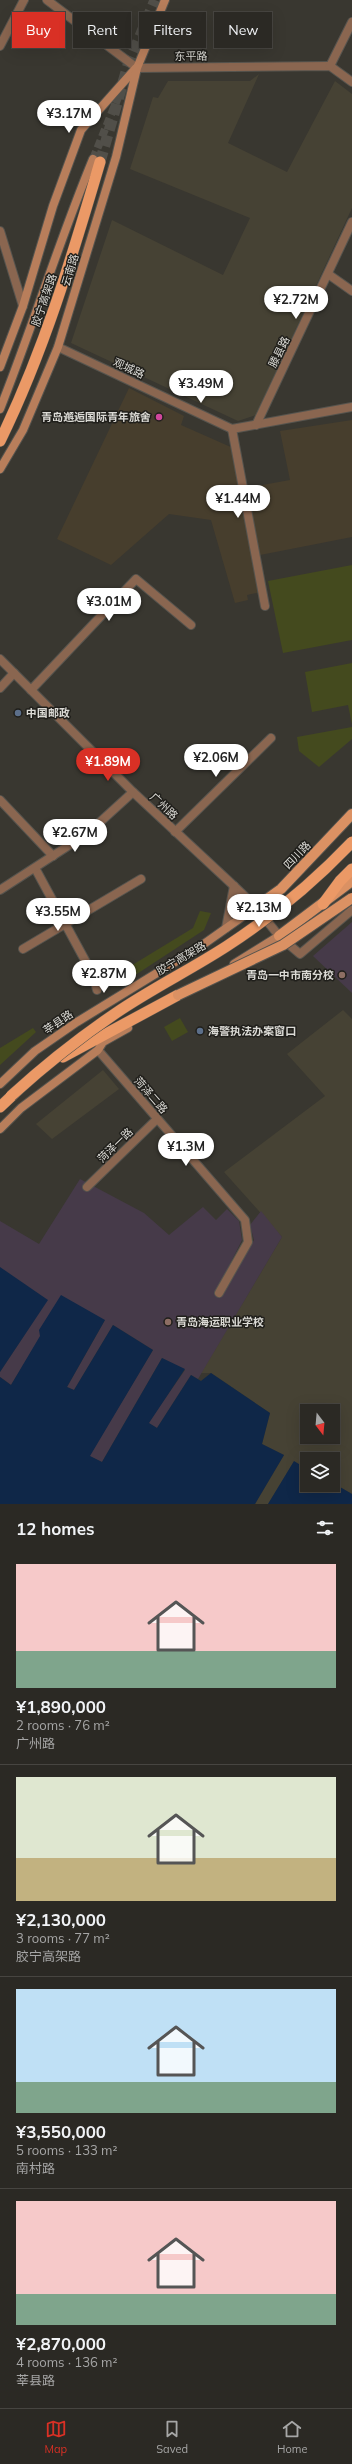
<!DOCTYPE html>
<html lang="en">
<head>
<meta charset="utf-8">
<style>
  body { margin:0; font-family:Mulish,"Noto Sans SC",sans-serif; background:#33312c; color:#f1f3f6; height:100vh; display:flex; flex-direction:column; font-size:15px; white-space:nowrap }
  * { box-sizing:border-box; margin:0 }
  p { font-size:13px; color:#a6a6a6 }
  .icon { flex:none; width:22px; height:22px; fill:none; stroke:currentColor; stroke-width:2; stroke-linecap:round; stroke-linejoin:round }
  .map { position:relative; height:1504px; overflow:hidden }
  .sheet { display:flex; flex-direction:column; background:#2b2924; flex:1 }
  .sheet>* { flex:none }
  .hud { position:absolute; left:12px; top:12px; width:328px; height:36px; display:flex; gap:8px }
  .needle { width:26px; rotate:164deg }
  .controls { position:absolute; left:300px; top:1404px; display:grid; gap:8px }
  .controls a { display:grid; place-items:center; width:40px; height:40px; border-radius:0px; background:#2b2924; box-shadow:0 4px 16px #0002,0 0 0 1px #474541; font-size:20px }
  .price { position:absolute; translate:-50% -34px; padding:0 9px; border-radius:14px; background:#fff; color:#222; font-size:13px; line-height:26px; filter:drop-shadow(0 1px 2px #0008) }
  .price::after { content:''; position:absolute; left:50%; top:24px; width:12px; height:9px; margin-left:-6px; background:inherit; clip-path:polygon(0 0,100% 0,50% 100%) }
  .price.current { background:#d93025; color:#fff }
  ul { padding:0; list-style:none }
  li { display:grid; align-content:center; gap:8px; height:212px; padding:0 16px }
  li+li { border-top:1px solid #474541 }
  li span { display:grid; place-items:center; height:124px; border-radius:0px; color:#555 }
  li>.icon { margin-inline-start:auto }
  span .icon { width:72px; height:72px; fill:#fffc; stroke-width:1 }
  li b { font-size:17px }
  h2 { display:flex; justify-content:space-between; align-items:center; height:48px; padding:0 16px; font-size:17px }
  .chip { padding:0 14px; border-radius:0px; background:#2b2924; box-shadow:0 4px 16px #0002,0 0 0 1px #474541; font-size:14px; line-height:36px }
  .chip.current { background:#d93025; color:#fff }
  .tabs { display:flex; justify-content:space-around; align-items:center; height:56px; border-top:1px solid #474541; background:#2b2924; font-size:11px; color:#a6a6a6 }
  .tabs a { display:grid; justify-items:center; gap:2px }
  .tabs .current { color:#d93025 }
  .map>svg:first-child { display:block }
  .commercial { fill:#473e2d }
  .built { fill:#464234; fill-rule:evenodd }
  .education { fill:#463a49 }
  .green { fill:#444a1e }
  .water { fill:#0f2748 }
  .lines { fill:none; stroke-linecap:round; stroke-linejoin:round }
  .secondary-tunnel { stroke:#514f49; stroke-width:8; stroke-dasharray:8 4; stroke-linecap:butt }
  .trunk-tunnel { stroke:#514f49; stroke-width:11; stroke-dasharray:11 5.5; stroke-linecap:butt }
  .minor-casing { stroke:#56544e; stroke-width:10 }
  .tertiary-casing { stroke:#56544e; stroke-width:10 }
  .secondary-casing { stroke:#56544e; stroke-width:10 }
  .primary-casing { stroke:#56544e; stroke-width:12 }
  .trunk-casing { stroke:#56544e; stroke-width:12 }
  .minor { stroke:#8a6650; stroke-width:8 }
  .tertiary { stroke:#8a6650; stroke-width:8 }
  .secondary { stroke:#b87e5b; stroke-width:8 }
  .primary { stroke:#db9163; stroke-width:10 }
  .trunk { stroke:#eb9966; stroke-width:11 }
  .primary-bridge-casing { stroke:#56544e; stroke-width:12; stroke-linecap:butt }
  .trunk-bridge-casing { stroke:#56544e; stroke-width:12; stroke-linecap:butt }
  .primary-bridge { stroke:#db9163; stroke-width:10 }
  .trunk-bridge { stroke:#eb9966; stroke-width:11 }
  .hotel-dot { fill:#d1479c; stroke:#201f1b; stroke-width:1.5 }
  .service-dot { fill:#5c6f8a; stroke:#201f1b; stroke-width:1.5 }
  .education-dot { fill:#8d6e63; stroke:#201f1b; stroke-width:1.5 }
  .labels { text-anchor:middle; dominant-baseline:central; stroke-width:3; stroke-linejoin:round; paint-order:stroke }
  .street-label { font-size:11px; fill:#dbdad5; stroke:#201f1b }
  .poi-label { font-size:11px; font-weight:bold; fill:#dbdad5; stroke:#201f1b; text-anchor:start }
</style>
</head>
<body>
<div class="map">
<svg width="352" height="1504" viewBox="0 0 352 1504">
  <rect width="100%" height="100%" fill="#393730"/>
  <g class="commercial">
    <path d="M 129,388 L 184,416 L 181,425 L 233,448 L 261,592 L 247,595 L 248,600 L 235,603 L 211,520 L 169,514 L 111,565 L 57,539 Z"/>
    <path d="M 352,420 L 352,537 L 255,556 L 246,488 L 290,480 L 280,431 Z"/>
  </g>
  <g class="built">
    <path d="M 259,74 L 228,143 L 287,172 L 335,81 L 352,94 L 352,208 L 256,415 L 238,421 L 71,343 L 112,220 L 223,275 L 250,218 L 130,169 L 153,97 L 158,98 L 168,81 L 250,81 Z"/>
    <path d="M 343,1010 L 352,1019 L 352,1494 L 333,1483 L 333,1459 L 307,1459 L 307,1469 L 294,1462 L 268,1504 L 255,1504 L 284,1455 L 262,1444 L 270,1413 L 211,1373 L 201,1373 L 282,1237 L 224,1172 L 325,1096 L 287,1054 ZM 307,1411 L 333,1411 L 333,1437 L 307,1437 Z"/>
    <path d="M 103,1070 L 119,1089 L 52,1139 L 36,1124 Z"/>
  </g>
  <g class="education">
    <path d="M 352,922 L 352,993 L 313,956 Z"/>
    <path d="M 80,1179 L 144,1213 L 169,1235 L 203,1207 L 216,1220 L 227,1209 L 239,1221 L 242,1240 L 216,1292 L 223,1295 L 254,1240 L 250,1225 L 261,1211 L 282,1237 L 198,1379 L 191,1375 L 157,1428 L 148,1423 L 185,1370 L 162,1358 L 102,1462 L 89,1456 L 153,1350 L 113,1325 L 74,1390 L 67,1387 L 105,1320 L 41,1336 L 11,1385 L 0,1377 L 0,1372 L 36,1317 L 0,1269 L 0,1221 L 39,1244 Z"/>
  </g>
  <g class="green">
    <path d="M 352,565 L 352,640 L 283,653 L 268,581 Z"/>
    <path d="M 352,663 L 352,724 L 348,705 L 312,712 L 305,672 Z"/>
    <path d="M 352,727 L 352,739 L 319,767 L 299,751 L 297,737 Z"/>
    <path d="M 200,911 L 211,913 L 204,930 L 117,987 L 111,978 L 193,928 Z"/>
    <path d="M 180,1018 L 188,1032 L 172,1041 L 164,1027 Z"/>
    <path d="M 33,1028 L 36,1032 L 0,1065 L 0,1048 Z"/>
  </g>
  <g class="water">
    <path d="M 0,1267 L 48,1300 L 0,1372 Z"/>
    <path d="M 61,1295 L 105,1320 L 67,1387 L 74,1390 L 113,1325 L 153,1350 L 90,1456 L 102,1462 L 162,1358 L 185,1369 L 149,1423 L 157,1428 L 191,1375 L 201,1381 L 211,1373 L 270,1413 L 262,1444 L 284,1455 L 255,1504 L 0,1504 L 0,1377 L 11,1385 L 40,1336 L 39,1330 Z"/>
    <path d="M 294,1461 L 307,1469 L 307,1485 L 333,1483 L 352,1494 L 352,1504 L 268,1504 Z"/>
  </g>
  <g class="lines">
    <path class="secondary-tunnel" d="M 93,159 L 119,95"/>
    <path class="trunk-tunnel" d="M 100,162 L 128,65 L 155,0"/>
    <defs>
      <g id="minor">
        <path d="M 47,0 L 137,68 L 330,66 L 352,82"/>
        <path d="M 0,46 L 24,0"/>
        <path d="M 330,66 L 352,22"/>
        <path d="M 0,231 L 23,306"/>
        <path d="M 328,274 L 352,291"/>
        <path d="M 58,347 L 232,429 L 352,407"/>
        <path d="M 256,425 L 352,222"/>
        <path d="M 232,429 L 265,606"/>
        <path d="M 0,688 L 14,673"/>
        <path d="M 31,690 L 136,579 L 191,625"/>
        <path d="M 0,800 L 53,856"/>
        <path d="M 175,832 L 271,738"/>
        <path d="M 35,868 L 93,975 L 97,990"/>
        <path d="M 0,890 L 88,833 L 133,792"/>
        <path d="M 23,949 L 141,879"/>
        <path d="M 98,1050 L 245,1220 L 248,1242 L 219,1293"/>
        <path d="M 87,1187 L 157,1119"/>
      </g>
      <g id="tertiary">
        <path d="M 0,659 L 133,792 L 234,886 L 256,907 L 279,936 L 300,954 L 352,910"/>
        <path d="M 226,928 L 234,886"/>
      </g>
      <g id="secondary">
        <path d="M 0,367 L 23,306 L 53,206 L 81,130 L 136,68"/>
        <path d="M 0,409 C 33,326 59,241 93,159"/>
        <path d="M 0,469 L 23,430 L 58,347 L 116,157 L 137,68 L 165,0"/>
        <path d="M 234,964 L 279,936"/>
        <path d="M 0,1084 L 35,1051 L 77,1022 L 201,946 L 256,907"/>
        <path d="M 0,1129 L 21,1108 L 98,1050 L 103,1042 L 128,1028"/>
      </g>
      <g id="primary">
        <path d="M 256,907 L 281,889 L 352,814"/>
        <path d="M 279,936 L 352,881"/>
      </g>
      <g id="trunk">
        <path d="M 0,441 C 44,351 72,257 100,162"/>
        <path d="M 323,904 L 340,881 L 352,869"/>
        <path d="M 63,1057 L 178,995"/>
        <path d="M 0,1107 L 18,1090"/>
      </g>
    </defs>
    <use href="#minor" class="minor-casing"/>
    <use href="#tertiary" class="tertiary-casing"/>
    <use href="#secondary" class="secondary-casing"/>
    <use href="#primary" class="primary-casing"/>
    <use href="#trunk" class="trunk-casing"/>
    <use href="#minor" class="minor"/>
    <use href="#tertiary" class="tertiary"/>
    <use href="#secondary" class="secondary"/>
    <use href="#primary" class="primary"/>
    <use href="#trunk" class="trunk"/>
    <defs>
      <path id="primary-bridge" d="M 178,995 L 283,945 L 352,898"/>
      <path id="trunk-bridge" d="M 11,1096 C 44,1066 79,1038 116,1013 C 151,989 190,970 227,946 C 273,916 314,882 352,842"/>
    </defs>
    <use href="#primary-bridge" class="primary-bridge-casing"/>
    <use href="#trunk-bridge" class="trunk-bridge-casing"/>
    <use href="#primary-bridge" class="primary-bridge"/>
    <use href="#trunk-bridge" class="trunk-bridge"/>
  </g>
  <circle class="hotel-dot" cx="159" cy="417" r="4"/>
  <g class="service-dot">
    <circle cx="18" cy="713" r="4"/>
    <circle cx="200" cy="1031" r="4"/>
  </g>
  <g class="education-dot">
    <circle cx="342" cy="975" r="4"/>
    <circle cx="168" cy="1322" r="4"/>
  </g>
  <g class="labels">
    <g class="street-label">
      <text transform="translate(191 56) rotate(-1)">东平路</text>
      <text transform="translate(70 270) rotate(-73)">云南路</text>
      <text transform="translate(44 300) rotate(-71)">胶宁高架路</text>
      <text transform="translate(279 352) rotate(-64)">滕县路</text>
      <text transform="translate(129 368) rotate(25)">观城路</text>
      <text transform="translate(164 806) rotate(43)">广州路</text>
      <text transform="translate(297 855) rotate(-46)">四川路</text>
      <text transform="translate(181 958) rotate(-30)">胶宁高架路</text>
      <text transform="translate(58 1022) rotate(-34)">莘县路</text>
      <text transform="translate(151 1095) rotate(49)">菏泽二路</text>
      <text transform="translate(115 1145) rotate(-44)">菏泽一路</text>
    </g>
    <g class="poi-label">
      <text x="151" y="417" text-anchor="end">青岛邂逅国际青年旅舍</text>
      <text x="26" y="713">中国邮政</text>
      <text x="334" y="975" text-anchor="end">青岛一中市南分校</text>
      <text x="208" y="1031">海警执法办案窗口</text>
      <text x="176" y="1322">青岛海运职业学校</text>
    </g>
  </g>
</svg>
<div class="controls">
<a><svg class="needle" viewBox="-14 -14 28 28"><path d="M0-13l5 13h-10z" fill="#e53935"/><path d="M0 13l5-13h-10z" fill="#a6a6a6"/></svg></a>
<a><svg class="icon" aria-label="layers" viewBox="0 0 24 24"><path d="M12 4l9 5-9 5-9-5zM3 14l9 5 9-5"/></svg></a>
</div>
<b class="price" style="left:69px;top:134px">¥3.17M</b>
<b class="price" style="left:296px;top:320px">¥2.72M</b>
<b class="price" style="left:201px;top:404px">¥3.49M</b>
<b class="price" style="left:238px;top:519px">¥1.44M</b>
<b class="price" style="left:109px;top:622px">¥3.01M</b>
<b class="price" style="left:216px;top:778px">¥2.06M</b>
<b class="price current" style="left:108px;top:782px">¥1.89M</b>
<b class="price" style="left:75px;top:853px">¥2.67M</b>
<b class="price" style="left:259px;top:928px">¥2.13M</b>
<b class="price" style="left:58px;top:932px">¥3.55M</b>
<b class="price" style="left:104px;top:994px">¥2.87M</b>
<b class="price" style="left:186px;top:1167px">¥1.3M</b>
<div class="hud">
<a class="chip current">Buy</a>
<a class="chip">Rent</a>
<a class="chip">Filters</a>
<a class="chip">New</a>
</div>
</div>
<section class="sheet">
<h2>12 homes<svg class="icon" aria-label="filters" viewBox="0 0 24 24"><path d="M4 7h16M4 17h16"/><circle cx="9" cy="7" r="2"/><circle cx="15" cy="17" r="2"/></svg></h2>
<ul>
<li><span style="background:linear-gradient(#f6c9c9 70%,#7fa58c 0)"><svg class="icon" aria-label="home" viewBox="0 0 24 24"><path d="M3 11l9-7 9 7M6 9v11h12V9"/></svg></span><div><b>¥1,890,000</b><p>2 rooms · 76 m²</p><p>广州路</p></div></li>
<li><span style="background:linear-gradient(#dfe7d0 65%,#c2b280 0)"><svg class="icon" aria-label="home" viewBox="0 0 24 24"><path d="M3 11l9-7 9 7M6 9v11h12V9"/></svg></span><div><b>¥2,130,000</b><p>3 rooms · 77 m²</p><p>胶宁高架路</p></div></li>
<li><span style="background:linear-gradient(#bfe0f5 75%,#7fa58c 0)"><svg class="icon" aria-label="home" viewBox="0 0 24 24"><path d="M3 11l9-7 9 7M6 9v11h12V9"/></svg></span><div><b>¥3,550,000</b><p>5 rooms · 133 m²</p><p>南村路</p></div></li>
<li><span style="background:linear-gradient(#f6c9c9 75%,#7fa58c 0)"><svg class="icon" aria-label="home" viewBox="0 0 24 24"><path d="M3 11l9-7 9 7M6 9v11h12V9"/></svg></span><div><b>¥2,870,000</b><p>4 rooms · 136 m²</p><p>莘县路</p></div></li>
</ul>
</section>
<nav class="tabs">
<a class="current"><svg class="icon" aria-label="map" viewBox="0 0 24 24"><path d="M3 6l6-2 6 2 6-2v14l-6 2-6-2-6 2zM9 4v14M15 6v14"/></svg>Map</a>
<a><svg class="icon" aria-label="saved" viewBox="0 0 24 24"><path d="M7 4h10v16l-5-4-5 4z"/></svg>Saved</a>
<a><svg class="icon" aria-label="home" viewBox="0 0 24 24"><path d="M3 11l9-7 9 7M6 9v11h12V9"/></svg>Home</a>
</nav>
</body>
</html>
